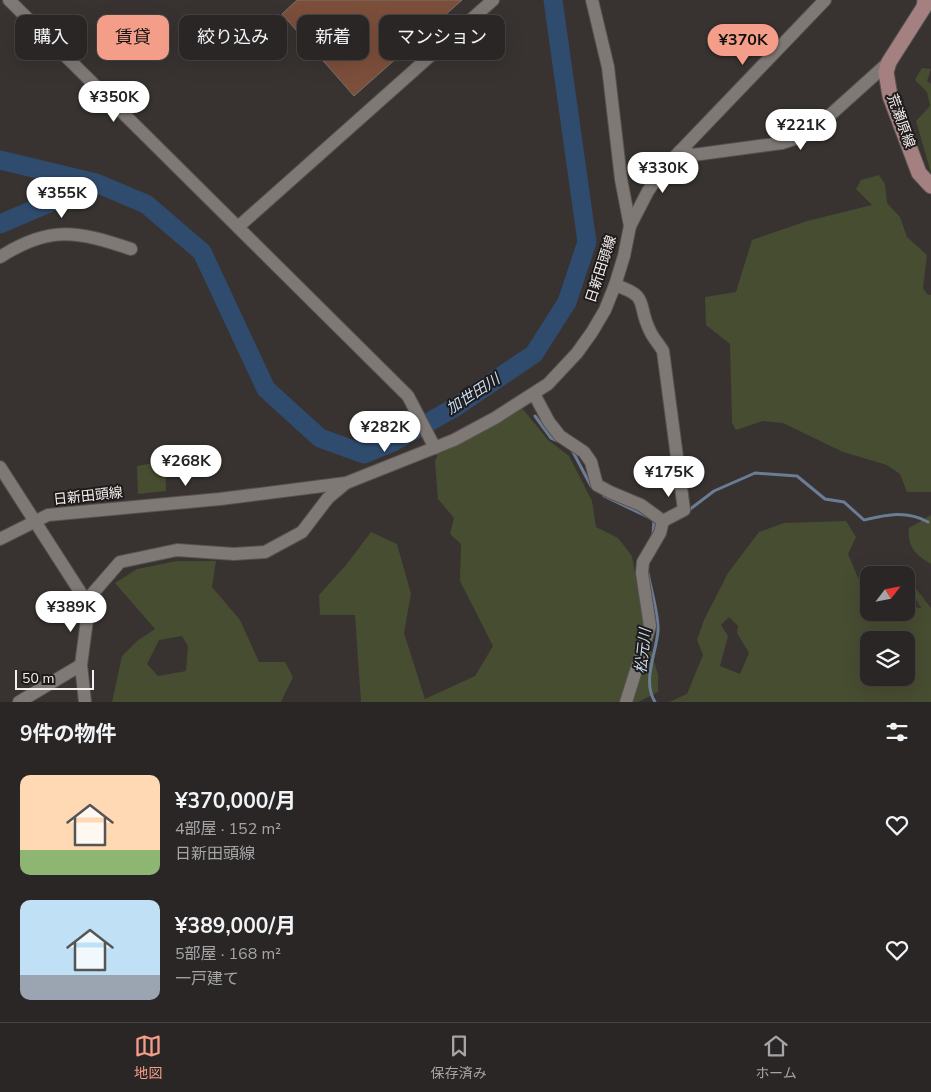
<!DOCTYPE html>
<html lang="ja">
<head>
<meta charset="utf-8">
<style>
  body { margin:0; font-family:"Nunito Sans","Noto Sans JP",sans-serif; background:#322e2d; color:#f1f3f6; height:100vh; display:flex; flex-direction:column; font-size:19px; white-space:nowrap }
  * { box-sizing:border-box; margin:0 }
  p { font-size:16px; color:#a5a5a7 }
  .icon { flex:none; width:28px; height:28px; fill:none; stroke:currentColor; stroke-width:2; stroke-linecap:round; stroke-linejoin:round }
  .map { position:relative; height:702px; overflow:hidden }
  .panel { display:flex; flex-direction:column; background:#2a2625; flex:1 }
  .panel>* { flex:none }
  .top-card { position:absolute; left:15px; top:15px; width:500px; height:45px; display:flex; gap:10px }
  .needle { width:32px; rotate:58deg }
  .controls { position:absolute; left:860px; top:566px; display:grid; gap:10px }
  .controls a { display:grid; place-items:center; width:55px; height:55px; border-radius:10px; background:#2a2625; box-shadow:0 5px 20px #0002,0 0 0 1px #464342; font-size:25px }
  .scale { position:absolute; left:15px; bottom:12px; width:79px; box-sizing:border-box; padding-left:5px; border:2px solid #f4f0ef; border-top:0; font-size:14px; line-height:18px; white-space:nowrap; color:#f4f0ef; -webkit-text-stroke:4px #1e1b1a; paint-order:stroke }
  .price { position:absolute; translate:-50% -42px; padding:0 11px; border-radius:18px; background:#fff; color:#222; font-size:16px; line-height:32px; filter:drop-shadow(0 1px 2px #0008) }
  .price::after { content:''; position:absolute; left:50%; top:30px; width:15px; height:11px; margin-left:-8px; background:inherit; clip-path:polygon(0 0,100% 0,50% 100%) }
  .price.current { background:#f49e8a; color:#111 }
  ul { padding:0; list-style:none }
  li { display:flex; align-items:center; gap:15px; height:125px; padding:0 20px }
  li span { display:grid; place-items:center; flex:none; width:140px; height:100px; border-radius:10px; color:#555 }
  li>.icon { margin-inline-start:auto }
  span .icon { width:60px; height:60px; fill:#fffc; stroke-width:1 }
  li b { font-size:21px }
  h2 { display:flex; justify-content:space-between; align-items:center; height:60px; padding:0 20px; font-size:21px }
  .pill { padding:0 18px; border-radius:10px; background:#2a2625; box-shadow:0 5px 20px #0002,0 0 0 1px #464342; font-size:18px; line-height:45px }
  .pill.current { background:#f49e8a; color:#111 }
  .menu { display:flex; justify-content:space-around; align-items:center; height:70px; border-top:1px solid #464342; background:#2a2625; font-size:14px; color:#a5a5a7 }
  .menu a { display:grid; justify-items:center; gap:2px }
  .menu .current { color:#f49e8a }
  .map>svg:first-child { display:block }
  .green { fill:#474d31; fill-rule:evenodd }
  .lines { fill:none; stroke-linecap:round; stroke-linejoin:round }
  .stream { stroke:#6a7d95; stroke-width:3 }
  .river { stroke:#2f4c6f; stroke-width:19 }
  .building { fill:#7c4f3b; stroke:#78726f }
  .street-casing { stroke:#575251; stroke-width:14 }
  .secondary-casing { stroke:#575251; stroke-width:17 }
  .street { stroke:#7f7976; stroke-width:12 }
  .secondary { stroke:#a48081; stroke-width:15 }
  .labels { text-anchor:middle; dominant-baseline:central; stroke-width:4; stroke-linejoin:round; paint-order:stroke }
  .street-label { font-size:14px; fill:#f4f0ef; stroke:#1e1b1a }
  .water-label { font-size:15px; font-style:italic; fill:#c8dcf4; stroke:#1e1b1a }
</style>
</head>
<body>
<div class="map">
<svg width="931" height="702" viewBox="0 0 931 702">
  <rect width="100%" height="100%" fill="#383331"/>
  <g class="green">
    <path d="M 922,68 L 931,69 L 927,81 L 931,84 L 931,173 L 916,121 L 930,106 L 927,92 L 915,80 Z"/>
    <path d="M 879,175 L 885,184 L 887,203 L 900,217 L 907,237 L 927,255 L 923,288 L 927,294 L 931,295 L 931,492 L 907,492 L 900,474 L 887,465 L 843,452 L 783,423 L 763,421 L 736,430 L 732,423 L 730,344 L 706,325 L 705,297 L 736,292 L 752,240 L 807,221 L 872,205 L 856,189 L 861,180 Z"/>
    <path d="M 522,408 L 548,440 L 569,456 L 592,501 L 596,527 L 618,538 L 632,556 L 644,626 L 658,675 L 658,692 L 638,702 L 361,702 L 355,615 L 320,615 L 319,595 L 346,565 L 371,532 L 397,544 L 411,594 L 404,633 L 425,699 L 475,676 L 493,646 L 460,581 L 461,544 L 450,534 L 454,518 L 438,499 L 435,461 L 439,452 Z"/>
    <path d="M 165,461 L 166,491 L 138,494 L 137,466 Z"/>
    <path d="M 931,515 L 931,564 C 916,555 907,547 909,528 Z"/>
    <path d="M 846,521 L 856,537 L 848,554 L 867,599 L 869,599 L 869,612 L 906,612 L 906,606 L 921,608 L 910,589 L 914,586 L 931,608 L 931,702 L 669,702 L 687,694 L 703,655 L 697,640 L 704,620 L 728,573 L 759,532 L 784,523 ZM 729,617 L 738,626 L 737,633 L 749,653 L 740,674 L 720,666 L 728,636 L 721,625 ZM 869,640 L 906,640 L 906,678 L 869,678 Z"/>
    <path d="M 177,561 L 216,561 L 212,587 L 240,620 L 259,662 L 285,662 L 293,677 L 281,702 L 112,702 L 122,656 L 137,641 L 155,629 L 115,583 L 137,569 ZM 182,636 L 188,646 L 186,671 L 158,676 L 147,664 L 159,640 Z"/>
  </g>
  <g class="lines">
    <g class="stream">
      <path d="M 535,416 L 551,438 L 558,441"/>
      <path d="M 572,450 L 591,486"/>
      <path d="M 604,496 L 648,517"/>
      <path d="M 689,510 L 714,491 L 755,473 L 797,476 L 825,499 L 844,502 L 864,520 C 886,515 906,510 928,522"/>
      <path d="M 653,535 L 654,519"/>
      <path d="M 648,573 C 651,590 659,615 658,631 C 656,654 642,681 655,702"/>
    </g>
    <g class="river">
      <path d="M 0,160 L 96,183 L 146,204 L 202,252 L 266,389 L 320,438 L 364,454 L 393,442 L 454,408 L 534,354 L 567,302 L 587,242 L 553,0"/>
      <path d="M 0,224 L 96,183"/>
    </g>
  </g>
  <path class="building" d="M 297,0 L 462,0 L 354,96 L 282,14 Z"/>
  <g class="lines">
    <defs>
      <g id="street">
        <path d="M 9,0 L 408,396 L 435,448"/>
        <path d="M 592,0 L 608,67 L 621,179 L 630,226"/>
        <path d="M 680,151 L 693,155 L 782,143 L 809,134 L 889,62"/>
        <path d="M 238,227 L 493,0"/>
        <path d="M 0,257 C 50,225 77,231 131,249"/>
        <path d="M 615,285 C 651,297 636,303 650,331 C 653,338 659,344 663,351 L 684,510 L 663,521 L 660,533 L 643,562 L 642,573 L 650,626 L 626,702"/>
        <path d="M 534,394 L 549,422 L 560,436 L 584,452 L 591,462 L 597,485 L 610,492 L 641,505 L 663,521"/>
        <path d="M 0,467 L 86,601 L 88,612 L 81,665 L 85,702"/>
        <path d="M 0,539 L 48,515 L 220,499 L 346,483 L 454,440 L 495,418 L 548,384 L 577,353 L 592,332 L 605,310 L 615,285 L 624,256 L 630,226 L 648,191 L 663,169 L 825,0"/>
        <path d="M 86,601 L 120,562 L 177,550 L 234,554 L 265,552 L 302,532 L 328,498 L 346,483"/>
        <path d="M 19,702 L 81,665"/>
      </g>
      <path id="secondary" d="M 925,0 L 924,7 L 889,62 L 886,72 L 890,96 L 919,173 L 931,186"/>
    </defs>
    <use href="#street" class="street-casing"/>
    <use href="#secondary" class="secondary-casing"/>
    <use href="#street" class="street"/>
    <use href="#secondary" class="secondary"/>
  </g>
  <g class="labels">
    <g class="street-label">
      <text transform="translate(901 121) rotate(70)">荒瀬原線</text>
      <text transform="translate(601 269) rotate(-72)">日新田頭線</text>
      <text transform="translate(88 496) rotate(-6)">日新田頭線</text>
    </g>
    <g class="water-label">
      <text transform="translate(473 394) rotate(-33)">加世田川</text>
      <text transform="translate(643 651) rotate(-84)">松元川</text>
    </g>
  </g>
</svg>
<div class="controls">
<a><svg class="needle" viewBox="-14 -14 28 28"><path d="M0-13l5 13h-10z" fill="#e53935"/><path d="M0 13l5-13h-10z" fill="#a5a5a7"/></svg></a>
<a><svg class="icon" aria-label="layers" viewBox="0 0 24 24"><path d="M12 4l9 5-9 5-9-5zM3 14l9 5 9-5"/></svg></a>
</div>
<div class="scale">50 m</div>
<b class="price current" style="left:743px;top:66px">¥370K</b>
<b class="price" style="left:114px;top:123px">¥350K</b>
<b class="price" style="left:801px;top:151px">¥221K</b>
<b class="price" style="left:663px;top:194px">¥330K</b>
<b class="price" style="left:62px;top:219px">¥355K</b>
<b class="price" style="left:385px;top:453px">¥282K</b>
<b class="price" style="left:186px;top:487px">¥268K</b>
<b class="price" style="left:669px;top:498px">¥175K</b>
<b class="price" style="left:71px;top:633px">¥389K</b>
<div class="top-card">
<a class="pill">購入</a>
<a class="pill current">賃貸</a>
<a class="pill">絞り込み</a>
<a class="pill">新着</a>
<a class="pill">マンション</a>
</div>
</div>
<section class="panel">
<h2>9件の物件<svg class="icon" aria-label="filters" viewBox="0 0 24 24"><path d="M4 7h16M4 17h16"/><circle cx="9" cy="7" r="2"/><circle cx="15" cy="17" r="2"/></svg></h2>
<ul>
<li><span style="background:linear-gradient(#ffd9b3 75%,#8fb573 0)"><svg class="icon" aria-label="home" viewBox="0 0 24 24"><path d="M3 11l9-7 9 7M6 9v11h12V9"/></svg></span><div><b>¥370,000/月</b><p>4部屋 · 152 m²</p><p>日新田頭線</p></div><svg class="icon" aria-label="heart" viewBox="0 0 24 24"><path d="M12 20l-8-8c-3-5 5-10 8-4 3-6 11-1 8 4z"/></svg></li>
<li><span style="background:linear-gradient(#bfe0f5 75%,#9aa5b1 0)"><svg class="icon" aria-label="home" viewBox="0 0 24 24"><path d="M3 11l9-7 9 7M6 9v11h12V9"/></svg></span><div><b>¥389,000/月</b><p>5部屋 · 168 m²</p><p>一戸建て</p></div><svg class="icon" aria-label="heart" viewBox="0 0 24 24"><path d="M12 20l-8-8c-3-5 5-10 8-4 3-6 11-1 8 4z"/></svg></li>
</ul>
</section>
<nav class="menu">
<a class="current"><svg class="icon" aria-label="map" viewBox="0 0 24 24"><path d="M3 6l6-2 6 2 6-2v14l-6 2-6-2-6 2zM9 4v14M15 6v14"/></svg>地図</a>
<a><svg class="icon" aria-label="saved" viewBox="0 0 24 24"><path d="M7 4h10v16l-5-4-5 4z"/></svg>保存済み</a>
<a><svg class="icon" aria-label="home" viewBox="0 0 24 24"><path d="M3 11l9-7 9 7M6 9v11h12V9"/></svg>ホーム</a>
</nav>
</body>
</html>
